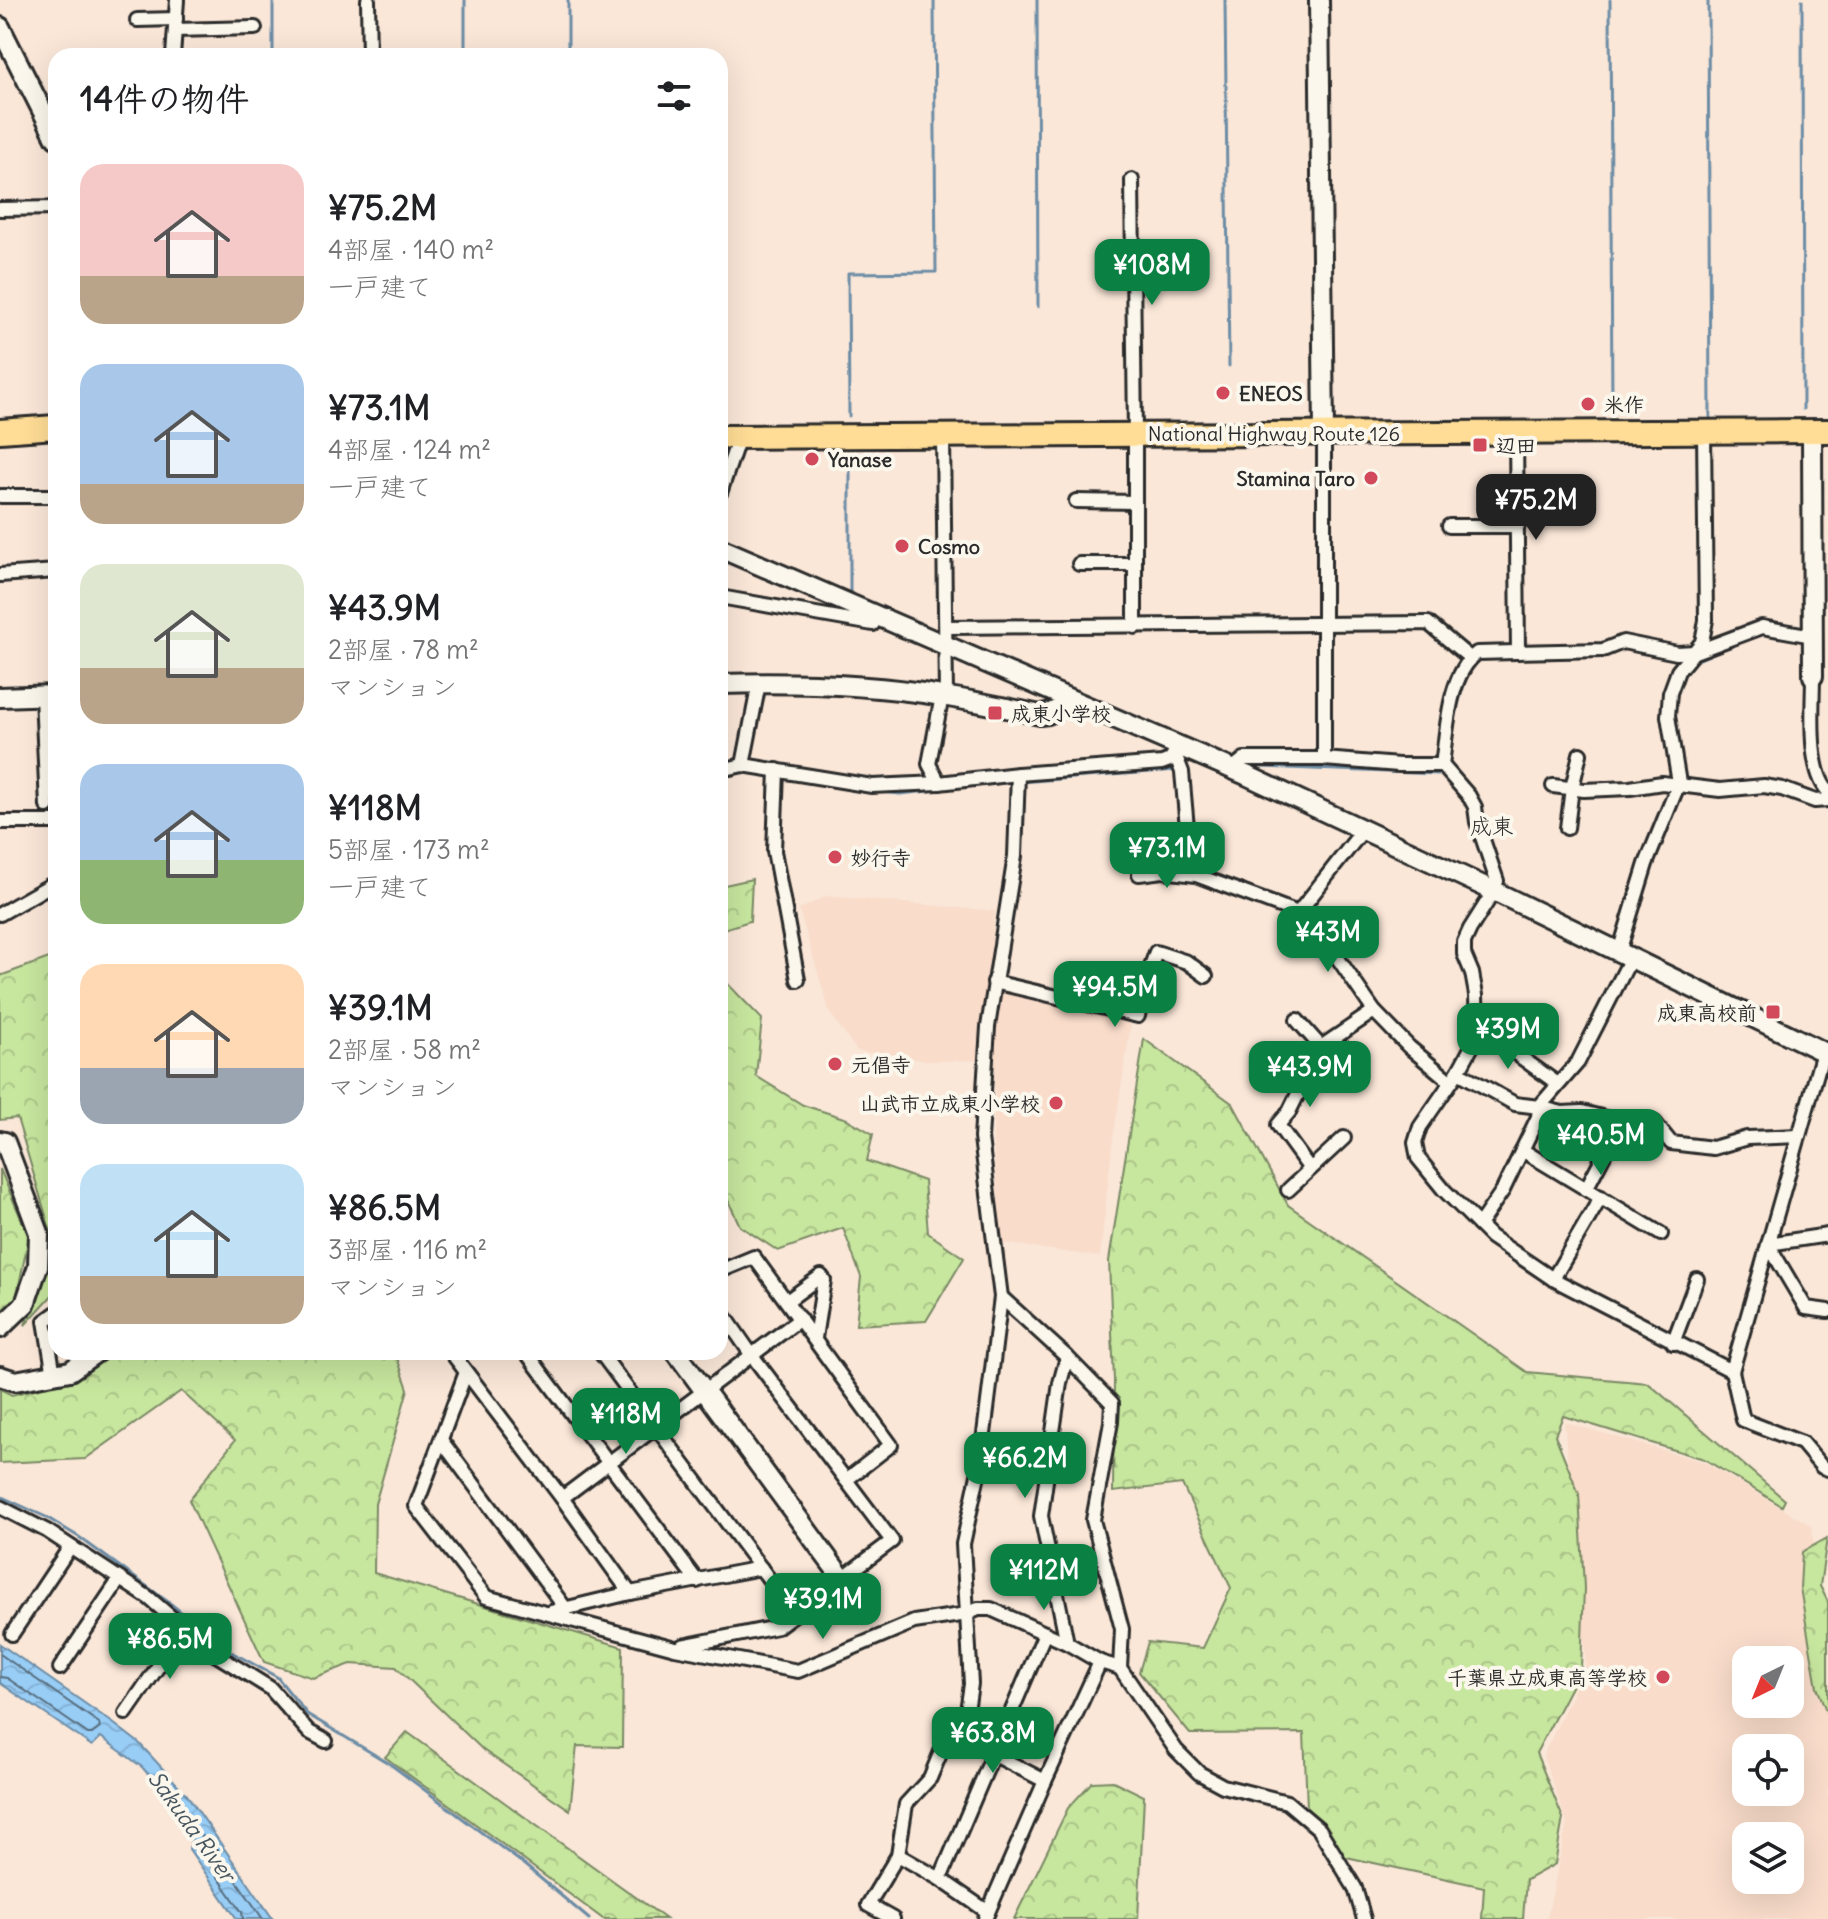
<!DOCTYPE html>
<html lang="ja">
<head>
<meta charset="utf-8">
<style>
  body { margin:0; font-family:Delius,"Klee One",sans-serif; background:#f6f6f6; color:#202124; height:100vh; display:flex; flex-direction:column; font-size:30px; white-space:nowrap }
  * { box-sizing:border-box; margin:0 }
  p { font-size:26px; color:#757577 }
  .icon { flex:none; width:44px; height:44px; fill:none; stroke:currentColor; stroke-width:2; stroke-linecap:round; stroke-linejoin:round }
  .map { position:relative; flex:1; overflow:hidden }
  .side { position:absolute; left:48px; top:48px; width:680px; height:1312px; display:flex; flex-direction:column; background:#fff; border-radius:24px; box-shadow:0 8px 32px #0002 }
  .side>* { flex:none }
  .needle { width:52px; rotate:223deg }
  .buttons { position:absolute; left:1732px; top:1646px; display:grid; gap:16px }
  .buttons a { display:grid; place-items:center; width:72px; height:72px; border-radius:16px; background:#fff; box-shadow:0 8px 32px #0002; font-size:40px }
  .price { position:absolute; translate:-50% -68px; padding:0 18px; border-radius:16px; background:#0b8043; color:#fff; font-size:26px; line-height:52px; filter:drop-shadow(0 2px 4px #0008) }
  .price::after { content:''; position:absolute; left:50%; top:48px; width:24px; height:18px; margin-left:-12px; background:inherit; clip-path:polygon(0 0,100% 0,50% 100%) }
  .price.on { background:#222; color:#fff }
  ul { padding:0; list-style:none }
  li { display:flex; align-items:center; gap:24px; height:200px; padding:0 32px }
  li span { display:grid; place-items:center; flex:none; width:224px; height:160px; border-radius:24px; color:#555 }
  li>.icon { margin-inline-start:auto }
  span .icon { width:96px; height:96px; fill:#fffc; stroke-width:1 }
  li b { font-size:34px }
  h2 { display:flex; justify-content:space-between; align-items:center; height:96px; padding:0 32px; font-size:34px }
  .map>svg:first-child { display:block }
  .built { fill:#f9dcca; fill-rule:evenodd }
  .forest { fill:url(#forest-crowns); stroke:#798864; stroke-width:2 }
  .water { fill:url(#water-waves); stroke:#6c8ca5; stroke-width:2 }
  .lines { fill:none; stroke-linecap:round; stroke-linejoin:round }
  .shore { stroke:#576c7c; stroke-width:2 }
  .stream { stroke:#6c8ca5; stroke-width:3 }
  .street-casing { stroke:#2b2b2b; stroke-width:18 }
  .secondary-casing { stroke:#2b2b2b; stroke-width:24 }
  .highway-casing { stroke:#2b2b2b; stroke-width:28 }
  .street { stroke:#fbf7ec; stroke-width:12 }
  .secondary { stroke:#fbf7ec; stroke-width:18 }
  .highway { stroke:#ffdd96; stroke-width:22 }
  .poi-dot { fill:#d1495b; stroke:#fbf7ec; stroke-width:3 }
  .labels { text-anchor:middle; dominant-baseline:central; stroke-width:8; stroke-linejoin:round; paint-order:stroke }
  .poi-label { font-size:20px; font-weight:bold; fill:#2b2b2b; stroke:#fbf7ec; text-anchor:start }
  .street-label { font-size:20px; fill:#2b2b2b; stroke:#fbf7ec }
  .neighbourhood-label { font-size:22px; fill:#2b2b2b; stroke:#fbf7ec }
  .water-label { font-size:22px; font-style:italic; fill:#46545e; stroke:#fbf7ec }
</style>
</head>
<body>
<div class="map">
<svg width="1828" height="1919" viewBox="0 0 1828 1919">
  <defs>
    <pattern id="forest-crowns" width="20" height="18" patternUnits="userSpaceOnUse" patternTransform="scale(2)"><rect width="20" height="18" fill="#c7e69e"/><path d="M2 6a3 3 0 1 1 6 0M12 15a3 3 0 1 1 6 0" fill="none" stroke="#abc588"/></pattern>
    <pattern id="water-waves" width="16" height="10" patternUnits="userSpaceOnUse" patternTransform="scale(2)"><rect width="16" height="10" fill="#98cdf6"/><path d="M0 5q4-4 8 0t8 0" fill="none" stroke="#83b0d3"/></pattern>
  </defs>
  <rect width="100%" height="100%" fill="#fae7d8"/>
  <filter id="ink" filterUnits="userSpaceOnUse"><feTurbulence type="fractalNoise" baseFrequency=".0125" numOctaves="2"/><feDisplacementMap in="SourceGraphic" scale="16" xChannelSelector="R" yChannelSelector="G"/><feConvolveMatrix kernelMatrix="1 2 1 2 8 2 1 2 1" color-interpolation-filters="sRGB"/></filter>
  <g filter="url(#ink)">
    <g class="built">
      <path d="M 826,896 L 995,911 L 988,986 L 1132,1017 L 1112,1146 L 1100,1257 L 1003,1243 L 993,1144 L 995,1060 L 931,1061 L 857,1051 L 830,1013 L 799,910 Z"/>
      <path d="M 1564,1422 L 1704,1462 L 1812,1526 L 1824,1688 L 1828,1699 L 1828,1919 L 1547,1919 L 1567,1823 L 1543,1756 L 1586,1665 ZM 1746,1660 L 1790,1660 L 1790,1704 L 1746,1704 ZM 1746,1748 L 1790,1748 L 1790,1792 L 1746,1792 ZM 1746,1836 L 1790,1836 L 1790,1880 L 1746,1880 Z"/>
    </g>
    <g class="forest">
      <path d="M 752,879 L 750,921 L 720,930 L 720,886 Z"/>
      <path d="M 49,958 L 56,959 L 56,1291 L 25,1325 L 54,1243 L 17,1118 L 0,1120 L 0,976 Z"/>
      <path d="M 720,976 L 762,1019 L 756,1076 L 803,1105 L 847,1119 L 873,1134 L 867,1161 L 924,1181 L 928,1233 L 964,1258 L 926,1321 L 856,1325 L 861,1277 L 843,1228 L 778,1251 L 740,1226 L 720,1183 Z"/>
      <path d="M 1144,1039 L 1233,1104 L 1288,1205 L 1527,1372 L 1648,1383 L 1785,1500 L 1782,1506 L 1704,1459 L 1563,1416 L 1555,1435 L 1579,1494 L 1584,1588 L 1581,1668 L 1536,1753 L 1563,1818 L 1555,1864 L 1526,1880 L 1523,1919 L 1482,1919 L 1484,1887 L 1342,1856 L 1307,1808 L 1304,1733 L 1190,1734 L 1139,1672 L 1148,1642 L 1203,1648 L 1231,1588 L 1182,1484 L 1113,1492 L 1114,1381 L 1109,1261 Z"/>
      <path d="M 0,1169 L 29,1237 L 16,1299 L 0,1314 Z"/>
      <path d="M 112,1352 L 395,1352 L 408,1389 L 375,1504 L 374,1573 L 623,1647 L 622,1747 L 577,1746 L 570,1810 L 483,1750 L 396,1667 L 351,1664 L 313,1678 L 264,1662 L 189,1500 L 235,1440 L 181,1391 L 85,1459 L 0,1463 L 0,1389 L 12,1395 L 76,1378 Z"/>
      <path d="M 1827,1538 L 1820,1586 L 1828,1602 L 1828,1716 L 1817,1687 L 1800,1588 L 1802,1552 Z"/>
      <path d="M 407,1732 L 666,1919 L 603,1919 L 385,1757 Z"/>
      <path d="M 1113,1781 L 1144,1796 L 1138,1919 L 1014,1919 L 1068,1808 L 1092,1782 Z"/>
    </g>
    <path class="water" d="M 0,1644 L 113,1723 L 139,1743 L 187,1795 L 273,1919 L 237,1919 L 189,1849 L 192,1837 L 164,1793 L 142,1767 L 101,1737 L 92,1746 L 0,1683 Z"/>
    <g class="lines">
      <g class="shore">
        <path d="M 0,1654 L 99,1723 L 100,1728 L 92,1734 L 88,1734 L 7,1678 L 0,1677"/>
        <path d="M 243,1919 L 242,1912 L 198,1848 L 202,1836 L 207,1838 L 263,1919"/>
      </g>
      <g class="stream">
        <path d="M 273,0 L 273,56"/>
        <path d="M 465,0 L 465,56"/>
        <path d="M 568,0 L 568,56"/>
        <path d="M 1037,0 L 1038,307"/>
        <path d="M 1225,0 L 1229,366"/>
        <path d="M 1610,0 L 1612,410"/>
        <path d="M 1708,0 L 1710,417"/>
        <path d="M 1802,0 L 1803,409"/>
        <path d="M 182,24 L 184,0"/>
        <path d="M 179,52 L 181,36"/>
        <path d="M 849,416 L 848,273 L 936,272 L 934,0"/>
        <path d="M 850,453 L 850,593"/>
        <path d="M 1330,568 L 1330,620"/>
        <path d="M 1761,633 L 1777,636"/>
        <path d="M 1478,660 L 1530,658"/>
        <path d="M 1697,660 L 1739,642"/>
        <path d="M 1456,710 L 1468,672"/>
        <path d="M 1262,767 L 1439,774"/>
        <path d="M 741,771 L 764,775"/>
        <path d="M 788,779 L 797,780"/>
        <path d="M 1020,782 L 1176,770"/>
        <path d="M 873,791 L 900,794 L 1012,782"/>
        <path d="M 0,1496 L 46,1517 L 79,1537 L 171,1604 L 226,1649 L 277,1677 L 307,1714 L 390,1764 L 521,1862 L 589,1919"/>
      </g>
      <defs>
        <g id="street">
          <path d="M 368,0 L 369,56"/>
          <path d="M 137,20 L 176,19"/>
          <path d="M 175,30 L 255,28"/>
          <path d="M 173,56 L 177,0"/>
          <path d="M 1132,180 L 1135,434 L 1135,627"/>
          <path d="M 0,209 L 56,208"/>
          <path d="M 1516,431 L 1518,652"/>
          <path d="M 1324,433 L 1324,759"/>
          <path d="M 943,436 L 946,696"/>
          <path d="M 720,493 L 739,437"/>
          <path d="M 0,496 L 56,496"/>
          <path d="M 1076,501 L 1135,502"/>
          <path d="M 1449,526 L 1518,526"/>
          <path d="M 1079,564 L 1135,564"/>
          <path d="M 0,575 L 56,571"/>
          <path d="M 720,597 L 873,624 L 875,615"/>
          <path d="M 946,627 L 1428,623 L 1470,658"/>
          <path d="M 1813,676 C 1813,706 1807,769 1828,791"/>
          <path d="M 42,696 L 47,806"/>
          <path d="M 1175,754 L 1182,772 L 1188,839 L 1196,875"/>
          <path d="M 743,765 L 759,683"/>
          <path d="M 1442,765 C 1447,731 1448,675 1477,653 L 1603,650 L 1623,642 L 1677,653 L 1695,652 L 1762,627 L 1813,636"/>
          <path d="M 720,766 L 730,768 L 743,765 L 872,786 L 939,783 L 1018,774 L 1162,763 L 1170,760 L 1178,747"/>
          <path d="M 1232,769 L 1244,759 L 1324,759 L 1399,765 L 1442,765 L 1469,796 L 1475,807 L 1477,822 L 1497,881 L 1494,891 L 1470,929 L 1464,942 L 1464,954 L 1472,973 L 1476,995 L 1477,1030 L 1475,1041 L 1458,1072 L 1420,1127 L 1415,1143 L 1418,1158 L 1444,1190 L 1491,1237 L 1553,1279 L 1732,1371"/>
          <path d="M 777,770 L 774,851 L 798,980"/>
          <path d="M 939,783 L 929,764 L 942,696"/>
          <path d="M 1553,786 L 1584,790 L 1630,788 L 1662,783 L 1720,790 L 1764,786 L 1782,789 L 1815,801 L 1828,800"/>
          <path d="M 0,822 L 56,822"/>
          <path d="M 1567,828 L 1572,788 L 1580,754"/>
          <path d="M 1139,874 L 1163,871 L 1196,875 L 1298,913 L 1322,935 L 1374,1011 L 1409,1047 L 1451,1082"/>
          <path d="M 1298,913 L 1363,830"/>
          <path d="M 0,914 L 56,882"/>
          <path d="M 1619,952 L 1646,864 L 1679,783 L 1668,716 L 1670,693 L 1678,671 L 1702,642 L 1706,620 L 1704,431"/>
          <path d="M 994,982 L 1138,1016 L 1144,986 L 1156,952 L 1187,962 L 1206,976"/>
          <path d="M 1297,1020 L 1321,1047 L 1374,1011"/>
          <path d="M 1477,1030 L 1501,1043 L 1558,1084"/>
          <path d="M 1823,1052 L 1732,1371 L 1743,1420 L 1802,1443 L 1822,1467 L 1828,1469"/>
          <path d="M 1458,1072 L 1515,1104 L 1539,1107 L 1562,1113 L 1582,1112 L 1621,1122 L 1644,1120 L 1655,1123 L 1671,1143 L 1713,1148 L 1747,1138 L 1799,1136"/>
          <path d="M 1522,1150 L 1661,1234"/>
          <path d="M 1310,1169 L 1278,1125 L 1289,1112 L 1321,1047"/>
          <path d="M 1586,1189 L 1621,1122"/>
          <path d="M 1288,1190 L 1344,1138"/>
          <path d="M 1479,1225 L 1503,1190 L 1538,1117 L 1539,1107 L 1578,1062 L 1631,958"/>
          <path d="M 1828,1235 L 1768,1244 L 1806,1308 L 1828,1311"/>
          <path d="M 720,1271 L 754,1257 L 891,1445 L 846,1480"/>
          <path d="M 1553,1279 L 1601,1197"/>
          <path d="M 1001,1297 L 1067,1357 L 1112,1403 L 1111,1422 L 1093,1520 L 1122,1629 L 1120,1668 L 1176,1750 L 1199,1773 L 1223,1786 L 1287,1802 L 1319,1829 L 1355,1888 L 1364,1919"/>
          <path d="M 787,1301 L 821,1276 L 824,1280 L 815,1338"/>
          <path d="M 1673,1343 L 1697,1279"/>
          <path d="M 451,1352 L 562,1498 L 630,1593"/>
          <path d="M 526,1352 L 697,1581"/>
          <path d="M 600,1352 L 795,1614"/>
          <path d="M 1067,1357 L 1060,1383 L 1041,1516 L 1067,1643"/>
          <path d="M 466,1372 L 416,1506 L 486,1597 L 675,1648 L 798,1671 L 914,1622 L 967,1614 L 978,1609 L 991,1609 L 1067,1643 L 1100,1662 L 1120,1668"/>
          <path d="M 54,1375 L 45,1321 L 56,1313"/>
          <path d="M 441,1440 L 566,1609"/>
          <path d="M 562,1498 L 800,1319"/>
          <path d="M 0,1507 L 47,1531 L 149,1598 L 210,1651 L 270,1688 L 309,1732 L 326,1741"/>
          <path d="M 551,1612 L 630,1593 L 761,1568"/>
          <path d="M 12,1634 L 70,1547"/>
          <path d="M 682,1646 L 777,1627 L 892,1541 L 751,1354 L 720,1309"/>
          <path d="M 60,1668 L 119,1580"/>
          <path d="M 126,1713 L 184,1629"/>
          <path d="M 958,1736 L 1045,1781"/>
          <path d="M 898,1855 L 940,1879 L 988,1912"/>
          <path d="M 940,1879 L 1045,1633"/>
          <path d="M 893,1919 L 868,1905 L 898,1855 L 906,1804 L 930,1778 L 943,1747 L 958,1736 L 966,1718 L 971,1684 L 963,1544 L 980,1466 L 1001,1297 L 981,1138 L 988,1027 L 1015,856 L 1018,774"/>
          <path d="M 985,1919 L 1045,1781 L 1100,1662"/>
        </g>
        <g id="secondary">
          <path d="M 1319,0 L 1324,433"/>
          <path d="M 0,27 L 56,138"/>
          <path d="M 1812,431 L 1813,676"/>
          <path d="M 720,548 L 1246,775 L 1494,891 L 1828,1054"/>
          <path d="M 720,684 C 793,682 870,684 942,696 C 975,701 1007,708 1040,715 L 1048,714 L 1073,702"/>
          <path d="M 0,697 L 56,695"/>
          <path d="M 0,1141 L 5,1142 L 39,1233 L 38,1266 L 25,1304 L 0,1328"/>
          <path d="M 676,1352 L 842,1578"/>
          <path d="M 0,1376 L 15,1381 L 70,1371 L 97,1352"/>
        </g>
        <g id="highway">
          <path d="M 0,431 L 56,427"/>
          <path d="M 720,437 L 1828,431"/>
        </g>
      </defs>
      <use href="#street" class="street-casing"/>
      <use href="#secondary" class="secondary-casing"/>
      <use href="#highway" class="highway-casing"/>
      <use href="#street" class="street"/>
      <use href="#secondary" class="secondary"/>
      <use href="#highway" class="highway"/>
    </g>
  </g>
  <g class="poi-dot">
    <circle cx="1223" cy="393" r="8"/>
    <circle cx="1588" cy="404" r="8"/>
    <rect x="1472" y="437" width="16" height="16" rx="4"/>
    <circle cx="812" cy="459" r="8"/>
    <circle cx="1371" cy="478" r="8"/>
    <circle cx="902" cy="546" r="8"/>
    <rect x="987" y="705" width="16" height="16" rx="4"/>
    <circle cx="835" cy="857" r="8"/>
    <rect x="1765" y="1004" width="16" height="16" rx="4"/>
    <circle cx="835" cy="1064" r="8"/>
    <circle cx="1056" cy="1103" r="8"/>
    <circle cx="1663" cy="1677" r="8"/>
  </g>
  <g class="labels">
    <g class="poi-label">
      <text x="1239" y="393">ENEOS</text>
      <text x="1604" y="404">米作</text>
      <text x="1496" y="445">辺田</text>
      <text x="828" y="459">Yanase</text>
      <text x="1355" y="478" text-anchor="end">Stamina Taro</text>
      <text x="918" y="546">Cosmo</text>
      <text x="1011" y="713">成東小学校</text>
      <text x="851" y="857">妙行寺</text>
      <text x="1757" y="1012" text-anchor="end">成東高校前</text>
      <text x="851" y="1064">元倡寺</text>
      <text x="1040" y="1103" text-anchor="end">山武市立成東小学校</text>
      <text x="1647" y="1677" text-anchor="end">千葉県立成東高等学校</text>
    </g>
    <g class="street-label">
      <text x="1274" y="433">National Highway Route 126</text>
    </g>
    <g class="neighbourhood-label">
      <text x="1492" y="826">成東</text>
    </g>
    <g class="water-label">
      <text transform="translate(192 1826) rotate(54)">Sakuda River</text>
    </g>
  </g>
</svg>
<div class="buttons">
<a><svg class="needle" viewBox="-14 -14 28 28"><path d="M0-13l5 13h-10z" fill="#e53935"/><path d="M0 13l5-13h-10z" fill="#757577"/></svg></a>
<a><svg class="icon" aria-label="locate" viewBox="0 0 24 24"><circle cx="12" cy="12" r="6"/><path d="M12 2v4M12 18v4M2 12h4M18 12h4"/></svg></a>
<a><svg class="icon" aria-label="layers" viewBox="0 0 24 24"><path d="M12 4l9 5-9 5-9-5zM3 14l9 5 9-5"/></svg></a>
</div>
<b class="price" style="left:1152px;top:307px">¥108M</b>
<b class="price on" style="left:1536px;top:542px">¥75.2M</b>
<b class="price" style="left:1167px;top:890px">¥73.1M</b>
<b class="price" style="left:1328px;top:974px">¥43M</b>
<b class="price" style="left:1115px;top:1029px">¥94.5M</b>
<b class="price" style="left:1508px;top:1071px">¥39M</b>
<b class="price" style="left:1310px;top:1109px">¥43.9M</b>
<b class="price" style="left:1601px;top:1177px">¥40.5M</b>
<b class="price" style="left:626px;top:1456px">¥118M</b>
<b class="price" style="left:1025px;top:1500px">¥66.2M</b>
<b class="price" style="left:1044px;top:1612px">¥112M</b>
<b class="price" style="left:823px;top:1641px">¥39.1M</b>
<b class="price" style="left:170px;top:1681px">¥86.5M</b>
<b class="price" style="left:993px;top:1775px">¥63.8M</b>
<section class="side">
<h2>14件の物件<svg class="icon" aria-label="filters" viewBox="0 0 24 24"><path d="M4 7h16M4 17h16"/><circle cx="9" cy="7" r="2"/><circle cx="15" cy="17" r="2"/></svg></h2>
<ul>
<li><span style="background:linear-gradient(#f6c9c9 70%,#b9a48a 0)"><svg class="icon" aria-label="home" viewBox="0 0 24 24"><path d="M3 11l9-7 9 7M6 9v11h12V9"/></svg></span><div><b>¥75.2M</b><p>4部屋 · 140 m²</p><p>一戸建て</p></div></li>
<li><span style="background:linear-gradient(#a9c7e8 75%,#b9a48a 0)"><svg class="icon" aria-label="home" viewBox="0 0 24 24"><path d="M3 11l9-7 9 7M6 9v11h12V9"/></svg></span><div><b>¥73.1M</b><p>4部屋 · 124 m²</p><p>一戸建て</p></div></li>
<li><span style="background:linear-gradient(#dfe7d0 65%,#b9a48a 0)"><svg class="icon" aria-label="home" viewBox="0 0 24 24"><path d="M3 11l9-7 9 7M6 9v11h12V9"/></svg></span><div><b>¥43.9M</b><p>2部屋 · 78 m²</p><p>マンション</p></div></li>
<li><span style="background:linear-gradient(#a9c7e8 60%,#8fb573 0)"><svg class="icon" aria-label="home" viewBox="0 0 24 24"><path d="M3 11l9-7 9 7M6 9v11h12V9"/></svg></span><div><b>¥118M</b><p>5部屋 · 173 m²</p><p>一戸建て</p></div></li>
<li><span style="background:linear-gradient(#ffd9b3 65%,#9aa5b1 0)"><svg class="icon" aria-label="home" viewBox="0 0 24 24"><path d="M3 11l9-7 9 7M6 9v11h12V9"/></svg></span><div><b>¥39.1M</b><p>2部屋 · 58 m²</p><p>マンション</p></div></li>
<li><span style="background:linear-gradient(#bfe0f5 70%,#b9a48a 0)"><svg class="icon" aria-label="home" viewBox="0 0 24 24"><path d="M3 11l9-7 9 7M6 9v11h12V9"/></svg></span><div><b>¥86.5M</b><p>3部屋 · 116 m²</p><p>マンション</p></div></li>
</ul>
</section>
</div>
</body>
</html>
